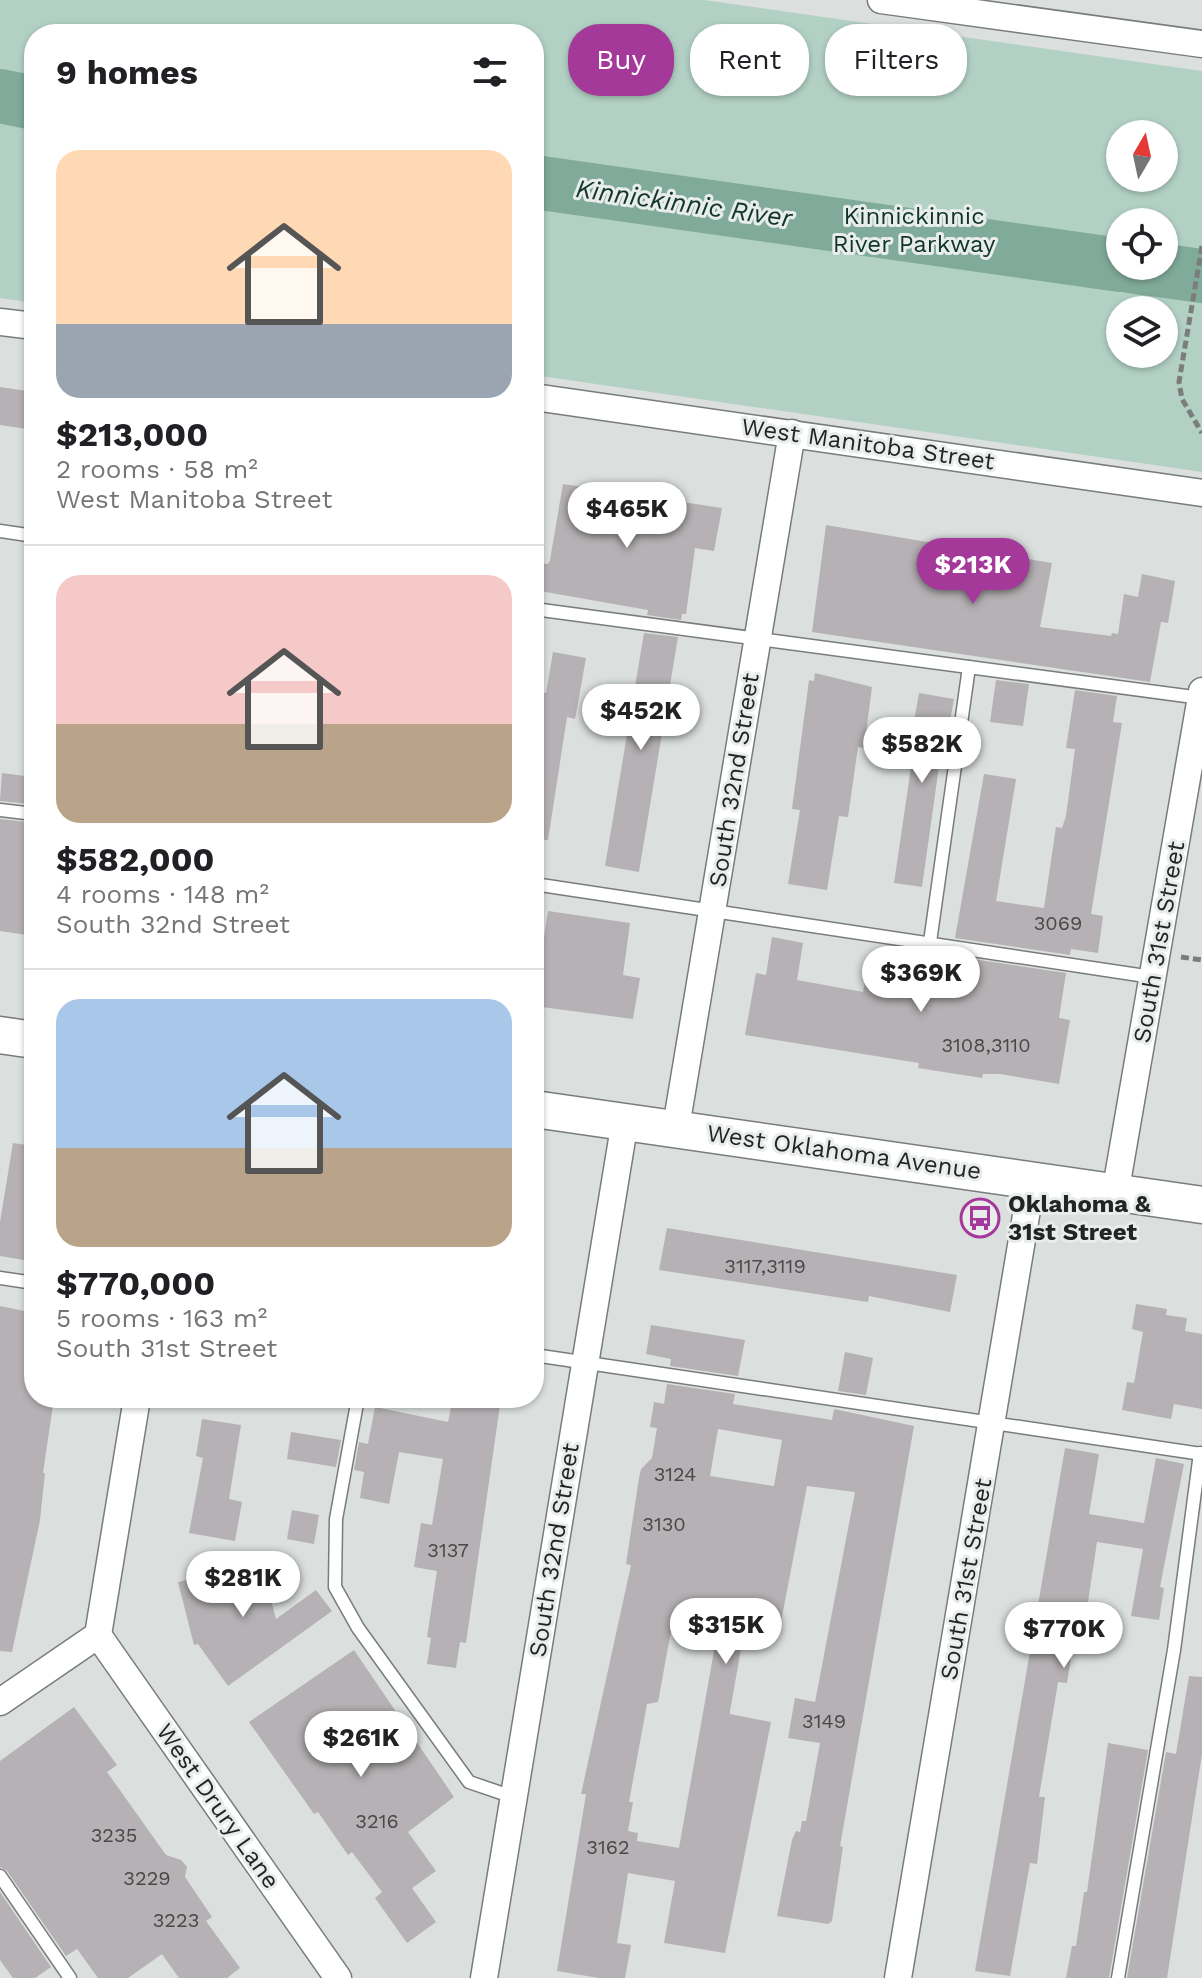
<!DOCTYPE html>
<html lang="en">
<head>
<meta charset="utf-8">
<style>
  body { margin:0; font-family:"Work Sans",sans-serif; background:#f2f2f2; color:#202124; height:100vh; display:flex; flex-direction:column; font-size:30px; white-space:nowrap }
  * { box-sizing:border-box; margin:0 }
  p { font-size:26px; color:#757577 }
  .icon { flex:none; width:44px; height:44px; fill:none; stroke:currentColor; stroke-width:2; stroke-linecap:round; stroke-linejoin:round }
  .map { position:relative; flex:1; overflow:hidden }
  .panel { position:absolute; left:24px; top:24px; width:520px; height:1384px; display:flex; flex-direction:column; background:#fff; border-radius:32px; box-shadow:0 2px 6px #0004 }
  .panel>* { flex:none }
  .top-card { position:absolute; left:568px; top:24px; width:514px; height:72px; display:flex; gap:16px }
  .needle { width:52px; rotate:9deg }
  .tools { position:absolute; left:1106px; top:120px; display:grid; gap:16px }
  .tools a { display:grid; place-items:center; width:72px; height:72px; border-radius:50%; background:#fff; box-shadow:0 2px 6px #0004; font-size:40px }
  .price { position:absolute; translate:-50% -68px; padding:0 18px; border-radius:28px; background:#fff; color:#222; font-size:26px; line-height:52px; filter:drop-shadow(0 2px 4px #0008) }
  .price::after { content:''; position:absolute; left:50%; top:48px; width:24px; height:18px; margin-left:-12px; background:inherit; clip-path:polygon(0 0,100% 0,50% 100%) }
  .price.active { background:#a43999; color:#fff }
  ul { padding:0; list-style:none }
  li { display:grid; align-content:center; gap:16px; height:424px; padding:0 32px }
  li+li { border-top:2px solid #e0e0e0 }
  li span { display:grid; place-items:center; height:248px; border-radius:24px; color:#555 }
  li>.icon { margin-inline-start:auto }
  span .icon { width:144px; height:144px; fill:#fffc; stroke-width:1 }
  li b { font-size:34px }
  h2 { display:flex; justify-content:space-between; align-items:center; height:96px; padding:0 32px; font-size:34px }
  .tag { padding:0 28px; border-radius:32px; background:#fff; box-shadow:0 2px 6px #0004; font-size:28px; line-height:72px }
  .tag.active { background:#a43999; color:#fff }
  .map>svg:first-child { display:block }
  .green { fill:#b2d1c4; fill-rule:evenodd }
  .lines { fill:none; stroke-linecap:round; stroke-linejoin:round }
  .river { stroke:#80aa99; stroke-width:54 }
  .building { fill:#b5b1b4; fill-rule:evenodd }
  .lane-casing { stroke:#787c7a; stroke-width:15 }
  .street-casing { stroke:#787c7a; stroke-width:29 }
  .secondary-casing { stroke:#787c7a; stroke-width:39 }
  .path { stroke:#7a7d7c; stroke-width:5; stroke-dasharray:8 4; stroke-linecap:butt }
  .lane { stroke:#fff; stroke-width:12 }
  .street { stroke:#fff; stroke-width:26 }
  .secondary { stroke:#fff; stroke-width:36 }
  .labels { text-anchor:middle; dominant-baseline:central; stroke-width:6; stroke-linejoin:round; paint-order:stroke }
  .number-label { font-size:20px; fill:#484848 }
  .park-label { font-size:24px; fill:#0f3528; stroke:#e8edeb }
  .street-label { font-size:24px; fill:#232524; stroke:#e8edeb }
  .poi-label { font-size:24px; font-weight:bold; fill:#232524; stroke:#e8edeb; text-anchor:start }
  .water-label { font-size:26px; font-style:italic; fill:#11372a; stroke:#e8edeb }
</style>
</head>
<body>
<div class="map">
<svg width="1202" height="1978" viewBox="0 0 1202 1978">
  <rect width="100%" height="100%" fill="#dbe0de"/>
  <path class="green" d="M 0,0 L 704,0 L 1202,71 L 1202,472 L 534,375 L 534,34 L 34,34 L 34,303 L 0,298 ZM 1120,134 L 1164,134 L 1164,178 L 1120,178 ZM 1120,222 L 1164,222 L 1164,266 L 1120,266 ZM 1120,310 L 1164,310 L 1164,354 L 1120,354 Z"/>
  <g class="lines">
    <g class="river">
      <path d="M 0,96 L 34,103"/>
      <path d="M 534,182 L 1120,265"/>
      <path d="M 1129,266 L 1202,276"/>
    </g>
  </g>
  <g class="building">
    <path d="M 0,387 L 34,392 L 34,430 L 0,425 Z"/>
    <path d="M 563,484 L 722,508 L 714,551 L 695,548 L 686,614 L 682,614 L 681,620 L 647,615 L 648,610 L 534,590 L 534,562 L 548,564 L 550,560 Z"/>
    <path d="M 826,525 L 1052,563 L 1040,627 L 1111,636 L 1112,633 L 1118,634 L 1124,594 L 1138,597 L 1142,574 L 1175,581 L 1168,623 L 1161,622 L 1150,682 L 812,632 Z"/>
    <path d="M 644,633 L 678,637 L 639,872 L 605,866 Z"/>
    <path d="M 553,652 L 586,658 L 575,719 L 567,717 L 548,840 L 534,839 L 534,737 L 540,692 L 546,693 Z"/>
    <path d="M 815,673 L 872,687 L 864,748 L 858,747 L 848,817 L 839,816 L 827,890 L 788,884 L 800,810 L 792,809 L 809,680 L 814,681 Z"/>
    <path d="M 996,680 L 1029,684 L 1023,726 L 990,722 Z"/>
    <path d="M 1075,690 L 1117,696 L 1113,722 L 1122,723 L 1091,914 L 1103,916 L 1098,953 L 1071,949 L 1070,955 L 955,938 L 984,774 L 1016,779 L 996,901 L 1044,908 L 1056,827 L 1062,828 L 1066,816 L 1075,749 L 1066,748 Z"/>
    <path d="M 919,693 L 954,699 L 943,759 L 940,759 L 922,887 L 894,883 L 913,754 L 908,754 Z"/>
    <path d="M 2,773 L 33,777 L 29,804 L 0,801 Z"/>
    <path d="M 0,819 L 27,822 L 25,835 L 34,836 L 34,936 L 0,931 Z"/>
    <path d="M 548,911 L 630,923 L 623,975 L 640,978 L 633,1019 L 534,1006 Z"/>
    <path d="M 772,937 L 803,943 L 797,980 L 863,992 L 871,954 L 943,966 L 945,955 L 1066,973 L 1059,1018 L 1070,1020 L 1059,1084 L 1000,1074 L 983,1074 L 982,1078 L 918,1068 L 919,1063 L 745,1035 L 756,973 L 766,975 Z"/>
    <path d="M 13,1143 L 34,1146 L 34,1203 L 24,1260 L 0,1256 L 0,1222 Z"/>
    <path d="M 667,1228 L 957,1275 L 950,1312 L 869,1296 L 868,1302 L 659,1270 Z"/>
    <path d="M 1136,1304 L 1167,1309 L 1166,1315 L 1187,1318 L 1185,1331 L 1202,1334 L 1202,1409 L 1174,1404 L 1171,1419 L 1122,1410 L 1127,1382 L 1134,1383 L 1143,1332 L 1132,1329 Z"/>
    <path d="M 0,1306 L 34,1313 L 34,1398 L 54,1398 L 43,1473 L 45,1473 L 40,1520 L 12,1652 L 0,1651 Z"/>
    <path d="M 651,1325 L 745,1340 L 738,1376 L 670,1366 L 671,1359 L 646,1354 Z"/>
    <path d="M 845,1352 L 873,1358 L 866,1395 L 838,1391 Z"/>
    <path d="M 667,1384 L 735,1394 L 733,1404 L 832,1420 L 834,1409 L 914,1426 L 840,1846 L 843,1847 L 832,1921 L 828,1924 L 777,1916 L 792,1840 L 796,1831 L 800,1832 L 802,1821 L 806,1821 L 820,1743 L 788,1738 L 795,1698 L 815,1702 L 855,1492 L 807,1486 L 781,1622 L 771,1621 L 767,1643 L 743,1638 L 730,1711 L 730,1714 L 771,1722 L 725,1953 L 664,1943 L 675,1881 L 628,1873 L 617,1943 L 631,1945 L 625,1978 L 599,1978 L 557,1971 L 586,1794 L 581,1794 L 631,1565 L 626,1564 L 639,1478 L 641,1469 L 652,1458 L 657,1428 L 650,1427 L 654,1402 L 664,1404 ZM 718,1429 L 782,1440 L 774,1486 L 710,1476 ZM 675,1609 L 720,1617 L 679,1848 L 637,1841 L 638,1833 L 628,1831 L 633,1802 L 629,1802 L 647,1704 L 658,1702 Z"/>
    <path d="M 453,1398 L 501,1398 L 466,1643 L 460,1642 L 456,1668 L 427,1664 L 431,1638 L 427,1637 L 437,1571 L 414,1567 L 421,1523 L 432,1525 L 443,1459 L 399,1452 L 389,1504 L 360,1498 L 364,1472 L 354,1470 L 359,1442 L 368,1444 L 375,1407 L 448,1422 Z"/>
    <path d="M 202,1419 L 241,1425 L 229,1499 L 242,1502 L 235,1541 L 189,1533 L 203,1458 L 196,1456 Z"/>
    <path d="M 291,1432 L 341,1440 L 336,1467 L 287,1459 Z"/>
    <path d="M 1065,1448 L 1099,1454 L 1089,1514 L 1144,1523 L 1156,1458 L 1184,1464 L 1160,1587 L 1164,1588 L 1159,1620 L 1131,1616 L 1143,1549 L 1097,1542 L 1086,1615 L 1078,1613 L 1067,1683 L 1058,1682 L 1039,1797 L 1045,1797 L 1037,1864 L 1030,1863 L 1010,1976 L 975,1971 Z"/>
    <path d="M 292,1510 L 319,1515 L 314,1544 L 287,1539 Z"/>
    <path d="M 261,1563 L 276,1619 L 316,1590 L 332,1611 L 228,1686 L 198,1644 L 194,1645 L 178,1582 Z"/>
    <path d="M 354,1650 L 454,1797 L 408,1832 L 436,1871 L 412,1888 L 436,1922 L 407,1943 L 375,1898 L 382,1892 L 352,1852 L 348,1855 L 318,1812 L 314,1814 L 249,1722 Z"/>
    <path d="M 1189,1676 L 1202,1677 L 1202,1754 L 1167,1978 L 1127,1978 L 1166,1752 L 1176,1754 Z"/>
    <path d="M 74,1707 L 117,1765 L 107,1772 L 166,1855 L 181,1860 L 187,1867 L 185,1877 L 212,1917 L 206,1921 L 240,1968 L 227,1978 L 179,1978 L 162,1954 L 128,1978 L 98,1978 L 77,1949 L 66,1956 L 7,1871 L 0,1867 L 0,1761 Z"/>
    <path d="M 1108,1743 L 1148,1750 L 1109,1978 L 1066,1978 L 1072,1946 L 1076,1946 L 1084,1892 L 1087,1892 Z"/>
    <path d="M 0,1892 L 51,1967 L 35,1978 L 13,1978 L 0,1960 Z"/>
  </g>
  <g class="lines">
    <defs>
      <g id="lane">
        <path d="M 0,531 L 34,536"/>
        <path d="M 534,609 L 1201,698"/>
        <path d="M 0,810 L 34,814"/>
        <path d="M 534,884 L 1152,977"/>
        <path d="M 930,942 L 969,667"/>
        <path d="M 0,1278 L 34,1283"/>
        <path d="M 534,1355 L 1202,1454"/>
        <path d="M 358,1398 L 336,1519 L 335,1587 L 358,1628 L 469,1782 L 513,1797"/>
        <path d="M 0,1876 L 70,1978"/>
        <path d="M 1118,1978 L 1174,1650 L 1200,1453"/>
      </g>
      <g id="street">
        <path d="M 881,0 L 1202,44"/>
        <path d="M 0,322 L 34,326"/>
        <path d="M 534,397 L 1202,493"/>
        <path d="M 676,1127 L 792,433"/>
        <path d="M 1115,1194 L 1202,691"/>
        <path d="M 98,1635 L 338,1978"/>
        <path d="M 0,1702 L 98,1635 L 137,1398"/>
        <path d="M 484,1978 L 625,1121"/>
        <path d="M 898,1978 L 1032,1180"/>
      </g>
      <g id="secondary">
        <path d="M 0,1035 L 34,1040"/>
        <path d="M 534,1109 L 1202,1205"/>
      </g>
    </defs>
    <use href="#lane" class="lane-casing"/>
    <use href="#street" class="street-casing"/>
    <use href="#secondary" class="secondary-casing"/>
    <g class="path">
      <path d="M 1202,246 L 1179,382 L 1182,399 L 1202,433"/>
      <path d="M 1181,957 L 1202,960"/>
    </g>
    <use href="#lane" class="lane"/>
    <use href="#street" class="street"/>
    <use href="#secondary" class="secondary"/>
  </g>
  <defs>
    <symbol id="bus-ring" viewBox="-11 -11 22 22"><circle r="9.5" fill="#e8edeb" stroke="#a43999" stroke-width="1.5"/><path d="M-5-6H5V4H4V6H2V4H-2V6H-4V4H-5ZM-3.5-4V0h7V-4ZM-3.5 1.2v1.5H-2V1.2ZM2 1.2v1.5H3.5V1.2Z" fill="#a43999"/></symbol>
  </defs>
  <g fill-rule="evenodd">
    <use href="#bus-ring" x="958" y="1196" width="44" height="44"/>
  </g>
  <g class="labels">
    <g class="number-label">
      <text x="1058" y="923">3069</text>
      <text x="986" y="1045">3108,3110</text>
      <text x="765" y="1266">3117,3119</text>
      <text x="675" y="1474">3124</text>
      <text x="664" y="1524">3130</text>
      <text x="448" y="1550">3137</text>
      <text x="824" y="1721">3149</text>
      <text x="377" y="1821">3216</text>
      <text x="114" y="1835">3235</text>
      <text x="608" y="1847">3162</text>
      <text x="147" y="1878">3229</text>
      <text x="176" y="1920">3223</text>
    </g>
    <g class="park-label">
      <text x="914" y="216">Kinnickinnic<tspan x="914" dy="28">River Parkway</tspan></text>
    </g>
    <g class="street-label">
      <text transform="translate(868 444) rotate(8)">West Manitoba Street</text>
      <text transform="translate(734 780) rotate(-81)">South 32nd Street</text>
      <text transform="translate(1159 942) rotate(-80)">South 31st Street</text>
      <text transform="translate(844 1152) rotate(8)">West Oklahoma Avenue</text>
      <text transform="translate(554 1550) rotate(-81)">South 32nd Street</text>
      <text transform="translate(966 1579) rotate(-80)">South 31st Street</text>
      <text transform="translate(218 1806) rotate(55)">West Drury Lane</text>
    </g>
    <g class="poi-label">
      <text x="1008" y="1204">Oklahoma &amp;<tspan x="1008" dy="28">31st Street</tspan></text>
    </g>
    <g class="water-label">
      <text transform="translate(684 203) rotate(8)">Kinnickinnic River</text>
    </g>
  </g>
</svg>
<div class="tools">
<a><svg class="needle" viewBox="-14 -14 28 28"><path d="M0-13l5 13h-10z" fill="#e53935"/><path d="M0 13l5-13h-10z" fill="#757577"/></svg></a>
<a><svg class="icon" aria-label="locate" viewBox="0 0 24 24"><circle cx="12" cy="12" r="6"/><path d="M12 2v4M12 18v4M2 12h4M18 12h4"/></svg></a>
<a><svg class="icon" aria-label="layers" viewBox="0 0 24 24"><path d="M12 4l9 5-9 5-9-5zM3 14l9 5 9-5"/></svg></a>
</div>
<b class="price" style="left:627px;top:550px">$465K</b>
<b class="price active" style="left:973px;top:606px">$213K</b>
<b class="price" style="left:641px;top:752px">$452K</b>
<b class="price" style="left:922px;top:785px">$582K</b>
<b class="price" style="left:921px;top:1014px">$369K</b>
<b class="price" style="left:243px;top:1619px">$281K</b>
<b class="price" style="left:726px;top:1666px">$315K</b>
<b class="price" style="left:1064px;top:1670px">$770K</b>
<b class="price" style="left:361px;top:1779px">$261K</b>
<div class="top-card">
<a class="tag active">Buy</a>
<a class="tag">Rent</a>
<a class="tag">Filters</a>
</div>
<section class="panel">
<h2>9 homes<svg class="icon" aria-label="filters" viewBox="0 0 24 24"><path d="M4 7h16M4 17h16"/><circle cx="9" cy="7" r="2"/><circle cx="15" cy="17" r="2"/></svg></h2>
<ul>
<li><span style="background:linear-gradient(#ffd9b3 70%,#9aa5b1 0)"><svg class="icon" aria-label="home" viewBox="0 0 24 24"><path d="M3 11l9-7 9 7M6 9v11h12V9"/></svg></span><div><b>$213,000</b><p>2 rooms · 58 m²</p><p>West Manitoba Street</p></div></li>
<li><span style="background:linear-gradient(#f6c9c9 60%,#b9a48a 0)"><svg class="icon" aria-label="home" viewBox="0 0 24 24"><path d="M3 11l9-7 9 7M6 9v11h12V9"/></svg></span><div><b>$582,000</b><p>4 rooms · 148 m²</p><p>South 32nd Street</p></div></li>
<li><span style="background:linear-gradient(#a9c7e8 60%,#b9a48a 0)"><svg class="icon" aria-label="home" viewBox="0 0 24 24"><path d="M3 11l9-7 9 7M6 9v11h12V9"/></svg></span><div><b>$770,000</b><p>5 rooms · 163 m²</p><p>South 31st Street</p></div></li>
</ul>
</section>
</div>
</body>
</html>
